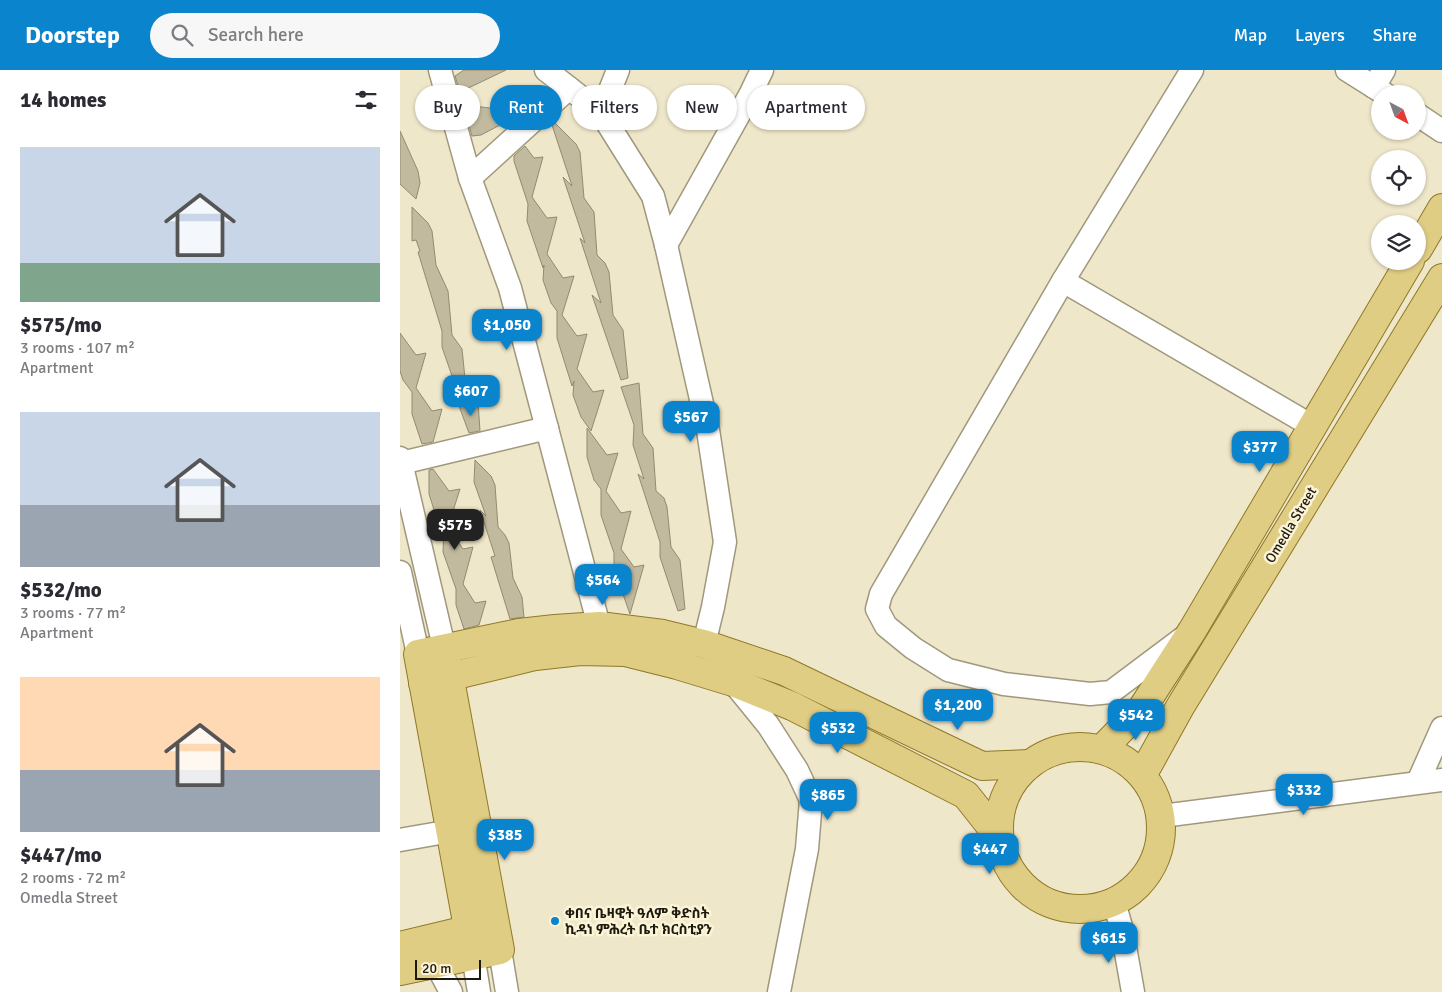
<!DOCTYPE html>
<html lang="en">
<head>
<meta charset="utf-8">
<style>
  body { margin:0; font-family:Signika,"Noto Sans Ethiopic",sans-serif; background:#f7f7f7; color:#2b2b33; height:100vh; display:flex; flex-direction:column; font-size:19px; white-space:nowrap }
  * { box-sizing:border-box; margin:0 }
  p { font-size:16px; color:#7c7c81 }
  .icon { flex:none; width:28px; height:28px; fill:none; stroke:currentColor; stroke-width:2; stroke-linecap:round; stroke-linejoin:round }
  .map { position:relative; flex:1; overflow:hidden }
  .side { display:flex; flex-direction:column; background:#fff; width:400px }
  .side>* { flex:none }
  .banner { position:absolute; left:15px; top:15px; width:475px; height:45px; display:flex; gap:10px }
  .needle { width:32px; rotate:139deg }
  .fabs { position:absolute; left:971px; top:15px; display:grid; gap:10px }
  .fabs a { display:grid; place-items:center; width:55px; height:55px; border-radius:50%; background:#fff; box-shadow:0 1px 4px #0004; font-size:25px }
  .scale { position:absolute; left:15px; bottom:12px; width:66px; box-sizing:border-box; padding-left:5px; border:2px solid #1c190f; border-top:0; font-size:14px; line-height:18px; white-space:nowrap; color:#1c190f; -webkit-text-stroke:4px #fcf4d7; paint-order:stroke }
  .price { position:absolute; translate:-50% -42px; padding:0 11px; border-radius:10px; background:#0a84cc; color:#fff; font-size:16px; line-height:32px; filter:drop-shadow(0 1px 2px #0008) }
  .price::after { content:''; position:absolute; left:50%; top:30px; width:15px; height:11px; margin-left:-8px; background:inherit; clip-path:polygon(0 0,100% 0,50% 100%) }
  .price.active { background:#222; color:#fff }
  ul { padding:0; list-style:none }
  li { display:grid; align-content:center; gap:10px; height:265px; padding:0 20px }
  li span { display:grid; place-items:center; height:155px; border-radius:0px; color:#555 }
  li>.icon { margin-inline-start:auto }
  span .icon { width:90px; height:90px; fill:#fffc; stroke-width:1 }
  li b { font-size:21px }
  h2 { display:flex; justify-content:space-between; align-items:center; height:60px; padding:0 20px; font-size:21px }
  .pill { padding:0 18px; border-radius:22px; background:#fff; box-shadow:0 1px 4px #0004; font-size:18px; line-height:45px }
  .pill.active { background:#0a84cc; color:#fff }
  header { display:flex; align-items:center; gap:30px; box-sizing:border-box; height:70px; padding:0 25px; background:#0a84cc; color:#fff }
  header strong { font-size:24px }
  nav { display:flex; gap:28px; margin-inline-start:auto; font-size:18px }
  .search { width:350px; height:45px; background:#f7f7f7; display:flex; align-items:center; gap:12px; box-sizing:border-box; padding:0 18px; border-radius:28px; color:#7c7c81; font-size:19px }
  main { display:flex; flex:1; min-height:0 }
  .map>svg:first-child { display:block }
  .building { fill:#c2ba9e; stroke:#928b70 }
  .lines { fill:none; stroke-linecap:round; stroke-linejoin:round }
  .minor-casing { stroke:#a0987d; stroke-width:25 }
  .major-casing { stroke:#8e7926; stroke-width:30 }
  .minor { stroke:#fff; stroke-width:22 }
  .major { stroke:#e0cd84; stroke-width:28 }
  .poi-dot { fill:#0a84cc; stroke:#fcf4d7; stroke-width:2 }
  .labels { text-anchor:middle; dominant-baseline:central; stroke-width:5; stroke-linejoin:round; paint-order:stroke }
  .street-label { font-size:14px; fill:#1c190f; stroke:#fcf4d7 }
  .poi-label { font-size:14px; font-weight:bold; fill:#1c190f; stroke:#fcf4d7; text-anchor:start }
</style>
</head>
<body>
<header>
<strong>Doorstep</strong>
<div class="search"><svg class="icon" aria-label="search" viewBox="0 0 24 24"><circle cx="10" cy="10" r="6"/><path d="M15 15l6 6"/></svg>Search here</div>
<nav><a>Map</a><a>Layers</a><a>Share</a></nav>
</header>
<main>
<section class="side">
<h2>14 homes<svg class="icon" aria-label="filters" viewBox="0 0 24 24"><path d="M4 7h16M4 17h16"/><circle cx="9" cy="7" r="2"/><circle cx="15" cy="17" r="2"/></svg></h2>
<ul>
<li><span style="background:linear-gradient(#c9d6e8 75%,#7fa58c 0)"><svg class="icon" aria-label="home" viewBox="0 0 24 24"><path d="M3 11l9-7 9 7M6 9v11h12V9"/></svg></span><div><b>$575/mo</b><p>3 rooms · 107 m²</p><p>Apartment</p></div></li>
<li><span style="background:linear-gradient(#c9d6e8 60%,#9aa5b1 0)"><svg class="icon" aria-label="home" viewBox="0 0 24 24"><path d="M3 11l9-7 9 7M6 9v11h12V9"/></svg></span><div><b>$532/mo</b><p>3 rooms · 77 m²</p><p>Apartment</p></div></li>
<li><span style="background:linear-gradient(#ffd9b3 60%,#9aa5b1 0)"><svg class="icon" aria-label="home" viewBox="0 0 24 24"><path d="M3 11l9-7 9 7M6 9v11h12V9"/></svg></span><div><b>$447/mo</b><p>2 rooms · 72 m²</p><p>Omedla Street</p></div></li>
</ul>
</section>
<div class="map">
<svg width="1042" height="922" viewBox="0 0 1042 922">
  <rect width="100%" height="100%" fill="#efe7ca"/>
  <g class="building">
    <path d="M 64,0 L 106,0 L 60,22 L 55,6 Z"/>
    <path d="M 73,36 L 115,41 L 102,54 L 81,65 L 72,66 L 68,52 L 76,45 Z"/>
    <path d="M 153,51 L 176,74 L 180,82 L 184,128 L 194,142 L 197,185 L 205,193 L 209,202 L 213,245 L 223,260 L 228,308 L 221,310 L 192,225 L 201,233 L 180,168 L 185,173 L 163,107 L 172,116 L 151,52 Z"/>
    <path d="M 0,61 L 18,101 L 20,113 L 16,129 L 0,114 Z"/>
    <path d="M 125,76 L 134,88 L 143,87 L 132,127 L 147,148 L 157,147 L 147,184 L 163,208 L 174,206 L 162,245 L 177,266 L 187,264 L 177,299 L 193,322 L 204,320 L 191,361 L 181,347 L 173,325 L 174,311 L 172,316 L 157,268 L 157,241 L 151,233 L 143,210 L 144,195 L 143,198 L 127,151 L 128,134 L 114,91 L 114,86 Z"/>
    <path d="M 12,137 L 28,153 L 32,161 L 36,195 L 48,221 L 52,265 L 62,279 L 67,328 L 60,329 L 42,277 L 42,261 L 18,182 L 20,181 L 16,170 L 12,171 Z"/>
    <path d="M 0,263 L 16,285 L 26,283 L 16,318 L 32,341 L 42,339 L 33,372 L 22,374 L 12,344 L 12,322 L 3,310 L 0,301 Z"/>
    <path d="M 239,313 L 243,364 L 253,378 L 256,421 L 264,428 L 267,437 L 271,477 L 280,490 L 285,539 L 278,541 L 260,487 L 260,472 L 238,404 L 244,409 L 233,375 L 234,355 L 221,317 Z"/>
    <path d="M 78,332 L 80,361 L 69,363 L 59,336 Z"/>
    <path d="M 187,358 L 207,385 L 218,383 L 206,421 L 221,443 L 231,441 L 221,479 L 234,497 L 244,495 L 230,544 L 214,499 L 214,483 L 201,445 L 201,419 L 194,410 L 187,387 Z"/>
    <path d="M 75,390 L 91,406 L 95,415 L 98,457 L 105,465 L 109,473 L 113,508 L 122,527 L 124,547 L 110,549 L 91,487 L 95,486 L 80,440 L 86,446 L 74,412 Z"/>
    <path d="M 33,399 L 49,421 L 60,419 L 48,457 L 63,479 L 73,477 L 63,514 L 75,533 L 86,531 L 79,555 L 64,559 L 56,535 L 56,519 L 43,482 L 44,456 L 36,446 L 29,424 L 29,400 Z"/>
  </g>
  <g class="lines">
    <defs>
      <g id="minor">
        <path d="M 40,0 L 70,108 L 110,218 L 199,556"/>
        <path d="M 146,0 L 201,43"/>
        <path d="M 218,0 L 201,43 L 253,126 L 266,175 L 351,23 L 362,0"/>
        <path d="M 947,0 L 974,17"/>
        <path d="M 984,0 L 974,17 L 985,24"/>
        <path d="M 1018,45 L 1042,61"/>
        <path d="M 70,108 L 169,18"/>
        <path d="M 266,175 L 308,360 L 325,472 L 313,537 L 304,574"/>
        <path d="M 663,211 L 912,356"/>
        <path d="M 0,388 L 44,577"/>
        <path d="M 1,393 L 147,358"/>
        <path d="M 0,502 L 18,584"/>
        <path d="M 783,568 L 711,622 L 690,624 L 604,614 L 548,600 L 513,578 L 486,556 L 477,539 L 481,524 L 663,211 L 792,0"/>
        <path d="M 333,612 L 368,655 L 397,700 L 411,730 L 407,779 L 379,922"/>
        <path d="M 1018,712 L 1042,658"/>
        <path d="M 762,746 L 1042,710"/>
        <path d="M 0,770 L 51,761"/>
        <path d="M 714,832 L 722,860 L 733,922"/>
        <path d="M 100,880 L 107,922"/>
        <path d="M 73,885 L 79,922"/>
        <path d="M 36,894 L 51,922"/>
      </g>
      <g id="major">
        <path d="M 1018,179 L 1042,138"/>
        <path d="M 23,613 L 135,586 L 180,581 L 225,582 L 277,595 L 333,612 L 392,636 L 566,725 L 596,763"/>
        <circle cx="680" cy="758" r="81"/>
        <path d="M 702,679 L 743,637 L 792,561 L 1010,191"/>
        <path d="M 743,704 L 780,637 L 1042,208"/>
        <path d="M 0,876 L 87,855"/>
        <path d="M 73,885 L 18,584 L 119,563 L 155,559 L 199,556 L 263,564 L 304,574 L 384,601 L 582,696 L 630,694"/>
        <path d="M 0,901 L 100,880 L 46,588"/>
      </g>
    </defs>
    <use href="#minor" class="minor-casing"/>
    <use href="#major" class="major-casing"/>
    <use href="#minor" class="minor"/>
    <use href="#major" class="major"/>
  </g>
  <circle class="poi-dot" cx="155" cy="851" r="5"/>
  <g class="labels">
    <g class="street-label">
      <text transform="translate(891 455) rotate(-59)">Omedla Street</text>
    </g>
    <g class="poi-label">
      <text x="165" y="843">ቀበና ቤዛዊት ዓለም ቅድስት<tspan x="165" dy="16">ኪዳነ ምሕረት ቤተ ክርስቲያን</tspan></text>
    </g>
  </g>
</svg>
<div class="fabs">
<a><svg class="needle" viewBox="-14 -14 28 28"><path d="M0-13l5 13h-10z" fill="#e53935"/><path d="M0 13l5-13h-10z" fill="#7c7c81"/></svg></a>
<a><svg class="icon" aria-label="locate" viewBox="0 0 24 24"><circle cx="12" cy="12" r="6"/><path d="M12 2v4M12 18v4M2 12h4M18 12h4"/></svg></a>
<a><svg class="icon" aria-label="layers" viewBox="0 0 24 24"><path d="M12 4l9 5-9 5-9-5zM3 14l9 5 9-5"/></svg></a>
</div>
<div class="scale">20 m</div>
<b class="price" style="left:107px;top:281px">$1,050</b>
<b class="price" style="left:71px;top:347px">$607</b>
<b class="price" style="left:291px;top:373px">$567</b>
<b class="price" style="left:860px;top:403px">$377</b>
<b class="price active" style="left:55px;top:481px">$575</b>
<b class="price" style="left:203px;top:536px">$564</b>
<b class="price" style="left:558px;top:661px">$1,200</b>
<b class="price" style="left:736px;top:671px">$542</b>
<b class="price" style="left:438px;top:684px">$532</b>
<b class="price" style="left:904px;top:746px">$332</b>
<b class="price" style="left:428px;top:751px">$865</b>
<b class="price" style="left:105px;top:791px">$385</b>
<b class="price" style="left:590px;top:805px">$447</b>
<b class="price" style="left:709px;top:894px">$615</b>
<div class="banner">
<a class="pill">Buy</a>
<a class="pill active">Rent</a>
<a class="pill">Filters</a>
<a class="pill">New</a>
<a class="pill">Apartment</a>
</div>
</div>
</main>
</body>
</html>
